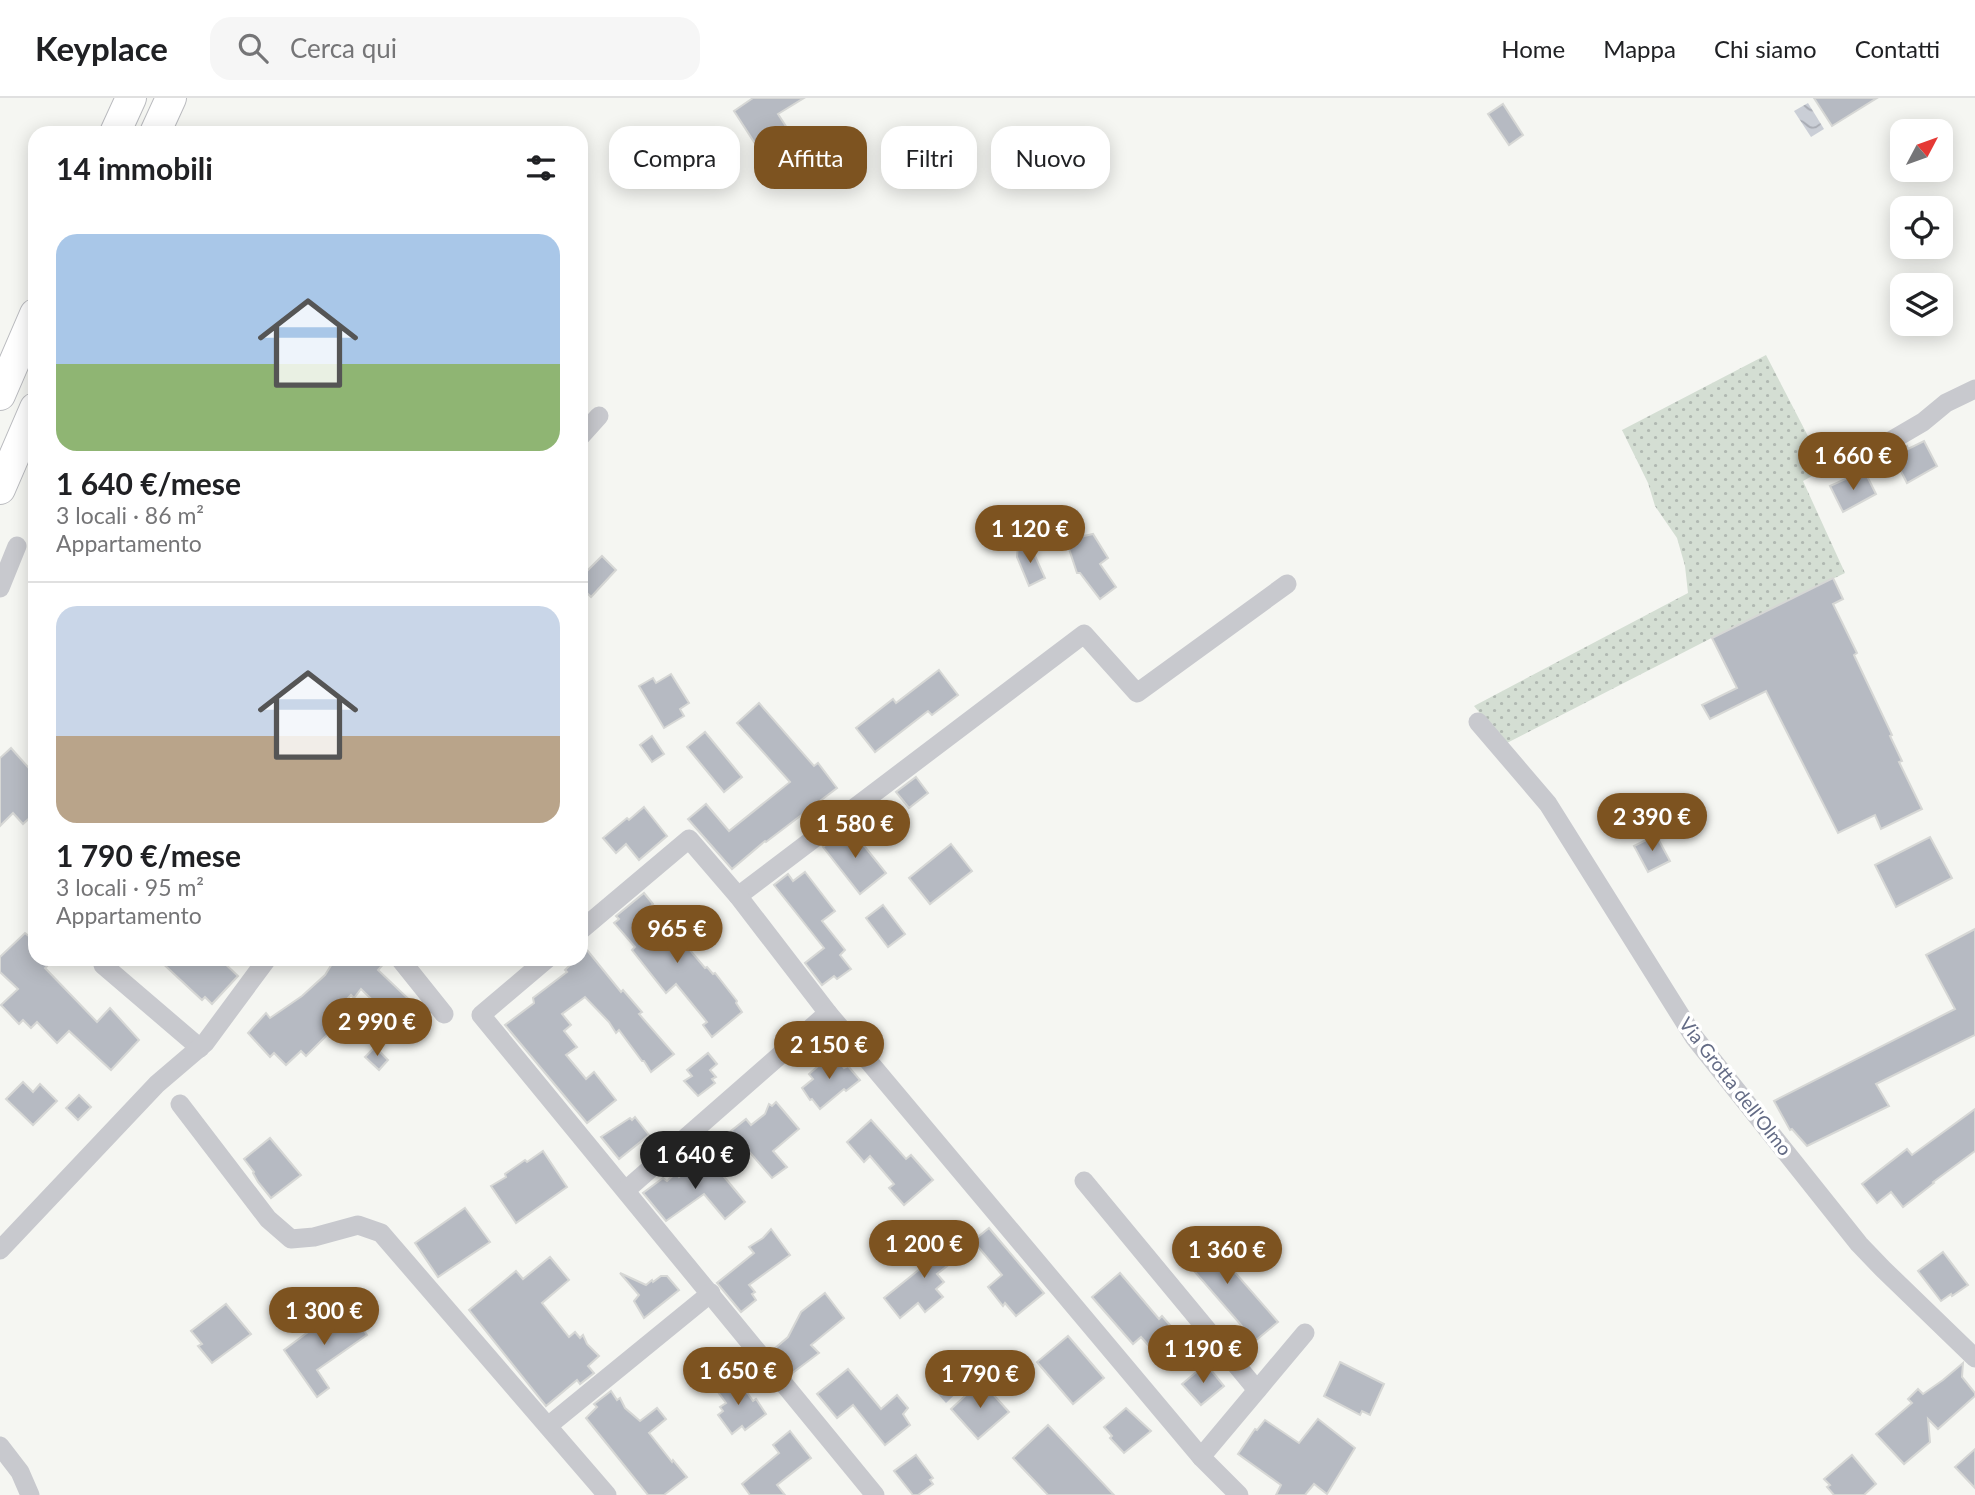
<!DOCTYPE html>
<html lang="it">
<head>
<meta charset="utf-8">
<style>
  body { margin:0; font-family:Lato,sans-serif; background:#f6f6f6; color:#202124; height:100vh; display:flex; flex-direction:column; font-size:26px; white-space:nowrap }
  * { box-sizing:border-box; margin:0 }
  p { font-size:23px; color:#757577 }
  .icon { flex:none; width:38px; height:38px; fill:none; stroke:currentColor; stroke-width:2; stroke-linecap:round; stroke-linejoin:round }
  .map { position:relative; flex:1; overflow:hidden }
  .drawer { position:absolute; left:28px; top:28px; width:560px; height:840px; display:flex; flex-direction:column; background:#fff; border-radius:21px; box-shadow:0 4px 18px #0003 }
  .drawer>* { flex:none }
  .guide { position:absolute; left:609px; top:28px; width:665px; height:63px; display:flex; gap:14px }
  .needle { width:46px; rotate:49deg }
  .fabs { position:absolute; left:1890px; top:21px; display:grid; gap:14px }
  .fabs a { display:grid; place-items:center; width:63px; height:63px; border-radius:14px; background:#fff; box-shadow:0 4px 18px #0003; font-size:35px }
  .price { position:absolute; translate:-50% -60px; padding:0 16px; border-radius:24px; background:#7d5320; color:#fff; font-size:23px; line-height:46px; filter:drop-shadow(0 2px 4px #0008) }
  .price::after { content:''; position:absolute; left:50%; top:42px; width:21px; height:16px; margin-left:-10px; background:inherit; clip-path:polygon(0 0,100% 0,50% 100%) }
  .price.selected { background:#222; color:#fff }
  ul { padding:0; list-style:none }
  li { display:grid; align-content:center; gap:14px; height:371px; padding:0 28px }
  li+li { border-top:2px solid #e0e0e0 }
  li span { display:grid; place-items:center; height:217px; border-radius:21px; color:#555 }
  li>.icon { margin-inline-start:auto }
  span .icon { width:126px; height:126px; fill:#fffc; stroke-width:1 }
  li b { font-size:30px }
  h2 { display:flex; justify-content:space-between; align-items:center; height:84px; padding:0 28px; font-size:30px }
  .pill { padding:0 24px; border-radius:21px; background:#fff; box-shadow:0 4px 18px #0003; font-size:24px; line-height:63px }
  .pill.selected { background:#7d5320; color:#fff }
  header { display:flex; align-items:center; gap:42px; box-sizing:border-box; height:98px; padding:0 35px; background:#fff; border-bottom:2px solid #e0e0e0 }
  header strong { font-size:33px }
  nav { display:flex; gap:38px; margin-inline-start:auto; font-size:24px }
  .search { width:490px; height:63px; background:#f6f6f6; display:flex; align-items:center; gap:18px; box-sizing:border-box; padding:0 24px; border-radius:21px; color:#757577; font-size:26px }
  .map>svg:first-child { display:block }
  .grass { fill:url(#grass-dots) }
  .water { fill:url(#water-waves) }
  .building { fill:#b6bac2; stroke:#d6d7d5; stroke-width:2 }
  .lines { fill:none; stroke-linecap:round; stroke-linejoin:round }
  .highway-casing { stroke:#babbbf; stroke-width:32 }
  .minor { stroke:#c8c9ce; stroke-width:19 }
  .highway { stroke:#fff; stroke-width:30 }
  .labels { text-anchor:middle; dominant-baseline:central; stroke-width:7; stroke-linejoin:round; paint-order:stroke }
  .street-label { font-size:19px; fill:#636b85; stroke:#fff }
</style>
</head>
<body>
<header>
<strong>Keyplace</strong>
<div class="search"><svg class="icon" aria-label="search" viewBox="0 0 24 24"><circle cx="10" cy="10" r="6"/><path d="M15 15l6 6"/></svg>Cerca qui</div>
<nav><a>Home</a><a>Mappa</a><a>Chi siamo</a><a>Contatti</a></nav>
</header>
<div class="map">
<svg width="1975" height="1397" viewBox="0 0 1975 1397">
  <defs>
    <pattern id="grass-dots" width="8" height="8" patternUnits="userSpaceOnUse" patternTransform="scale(1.75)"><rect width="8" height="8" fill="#d4ded3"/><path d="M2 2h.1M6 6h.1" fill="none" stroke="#b0b8b1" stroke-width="1.8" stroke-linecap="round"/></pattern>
    <pattern id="water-waves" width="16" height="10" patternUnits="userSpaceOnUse" patternTransform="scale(1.75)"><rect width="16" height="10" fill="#caced6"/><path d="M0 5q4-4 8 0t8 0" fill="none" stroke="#a8abb3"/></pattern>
  </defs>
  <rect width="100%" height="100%" fill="#f5f6f2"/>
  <path class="grass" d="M 1766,257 L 1825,371 L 1803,383 L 1845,475 L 1733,529 L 1505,646 L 1474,608 L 1688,495 L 1685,468 L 1677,440 L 1655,408 L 1648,385 L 1622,332 Z"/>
  <g class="water">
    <path d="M 1808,5 L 1824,31 L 1811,39 L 1794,13 Z"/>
    <path d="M 958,1275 L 967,1285 L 946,1305 L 937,1295 Z"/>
  </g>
  <g class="building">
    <path d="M 753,0 L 804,0 L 778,16 L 787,30 L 774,39 L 772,36 L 756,47 L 734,13 Z"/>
    <path d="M 1814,0 L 1877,0 L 1832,28 Z"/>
    <path d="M 1503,6 L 1523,37 L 1509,47 L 1488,16 Z"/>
    <path d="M 1924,343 L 1937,368 L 1907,385 L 1892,356 L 1907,348 L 1908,351 Z"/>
    <path d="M 1866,376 L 1876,396 L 1843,414 L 1830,388 L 1852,378 L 1854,381 Z"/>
    <path d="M 1077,413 L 1084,438 L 1093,436 L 1108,460 L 1100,466 L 1116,489 L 1100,501 L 1080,475 L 1077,475 L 1058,418 Z"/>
    <path d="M 1018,447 L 1031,449 L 1045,480 L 1029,488 L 1017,459 Z"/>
    <path d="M 602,458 L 616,472 L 591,499 L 581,489 L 581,479 Z"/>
    <path d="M 1833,480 L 1843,501 L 1833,506 L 1857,555 L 1854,557 L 1892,637 L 1890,638 L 1902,663 L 1899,664 L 1922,711 L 1881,731 L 1875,717 L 1838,735 L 1766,593 L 1710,621 L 1702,607 L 1737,590 L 1712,540 Z"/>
    <path d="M 939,572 L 958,597 L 932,617 L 928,613 L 875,654 L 856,630 L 893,601 L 896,605 Z"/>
    <path d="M 671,576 L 689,605 L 680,611 L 684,618 L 664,630 L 639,588 L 653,580 L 656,585 Z"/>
    <path d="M 759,605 L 814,668 L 818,665 L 837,690 L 766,744 L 765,743 L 732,771 L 688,721 L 706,706 L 729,733 L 790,684 L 737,625 Z"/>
    <path d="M 705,634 L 742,679 L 724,694 L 687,649 Z"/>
    <path d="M 652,638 L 664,656 L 652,664 L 640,647 Z"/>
    <path d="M 11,650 L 35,677 L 35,715 L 23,726 L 13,715 L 0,728 L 0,660 Z"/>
    <path d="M 916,679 L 928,695 L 909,710 L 896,694 Z"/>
    <path d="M 644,709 L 667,738 L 639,762 L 626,746 L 616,755 L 603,740 L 627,720 L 629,722 Z"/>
    <path d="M 849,729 L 886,775 L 860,796 L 823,749 Z"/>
    <path d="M 1656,737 L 1670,763 L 1648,774 L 1634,748 Z"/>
    <path d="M 1930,739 L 1952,780 L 1896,809 L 1875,767 Z"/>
    <path d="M 951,746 L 972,773 L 930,806 L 909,780 Z"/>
    <path d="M 805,774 L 835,813 L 822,823 L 845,852 L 840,857 L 851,871 L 837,881 L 834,878 L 822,887 L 805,865 L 824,850 L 774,787 L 788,776 L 793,783 Z"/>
    <path d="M 644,795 L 653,806 L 651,808 L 681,847 L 684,845 L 705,870 L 707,869 L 713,876 L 715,875 L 737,903 L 736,905 L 742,914 L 712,939 L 703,927 L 707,924 L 676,886 L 666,895 L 632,852 L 635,849 L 614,825 L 619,821 L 616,818 Z"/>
    <path d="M 883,807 L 905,836 L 888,849 L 866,820 Z"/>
    <path d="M 1975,831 L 1975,937 L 1876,986 L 1889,1008 L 1807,1048 L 1792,1031 L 1790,1032 L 1774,1003 L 1955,911 L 1926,857 Z"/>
    <path d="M 25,835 L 35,843 L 35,861 L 55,861 L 45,870 L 97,924 L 110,910 L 139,942 L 111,972 L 69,933 L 57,945 L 37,924 L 31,930 L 23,922 L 19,926 L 1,907 L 18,891 L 0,874 L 0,859 Z"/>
    <path d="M 587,852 L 621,894 L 623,892 L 642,914 L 639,916 L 674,956 L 651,974 L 644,963 L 642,963 L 619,932 L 616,935 L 609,924 L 585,899 L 562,916 L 571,927 L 564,933 L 577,949 L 566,957 L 586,981 L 594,974 L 616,1002 L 587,1025 L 505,927 L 534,905 L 533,900 L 567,874 L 565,872 L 576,861 L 581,861 L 581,856 Z"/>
    <path d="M 158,861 L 220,861 L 238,878 L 212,906 L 205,899 L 202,902 Z"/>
    <path d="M 335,861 L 388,861 L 378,872 L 418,910 L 400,929 L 361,891 L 354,900 L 351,897 L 327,922 L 335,929 L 306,958 L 301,953 L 286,967 L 274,955 L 270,959 L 248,935 L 266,915 L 270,920 L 302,898 L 325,877 Z"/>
    <path d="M 375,949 L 388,962 L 379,972 L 365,959 Z"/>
    <path d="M 708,955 L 717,966 L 710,972 L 716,979 L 712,981 L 715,985 L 698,998 L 684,983 L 692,978 L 687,972 Z"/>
    <path d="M 833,955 L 844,970 L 848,968 L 860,982 L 846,993 L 844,991 L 820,1011 L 812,1001 L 810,1002 L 802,990 L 813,981 L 809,976 Z"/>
    <path d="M 23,984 L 33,994 L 40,986 L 57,1003 L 33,1027 L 6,1001 Z"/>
    <path d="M 79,997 L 91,1009 L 78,1022 L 66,1010 Z"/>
    <path d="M 776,1004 L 799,1031 L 773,1053 L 787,1069 L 772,1080 L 731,1033 L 746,1021 L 751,1027 L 765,1016 L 769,1006 L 772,1008 Z"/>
    <path d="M 1975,1011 L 1975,1053 L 1933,1084 L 1934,1085 L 1903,1109 L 1891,1094 L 1877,1105 L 1862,1086 L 1907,1051 L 1912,1057 Z"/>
    <path d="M 635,1019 L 649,1037 L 619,1061 L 601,1039 L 630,1020 L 632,1022 Z"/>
    <path d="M 871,1022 L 906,1061 L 911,1057 L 933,1082 L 904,1107 L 889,1090 L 894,1086 L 870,1058 L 864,1064 L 847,1044 Z"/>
    <path d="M 270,1040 L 301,1077 L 271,1100 L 258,1084 L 253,1075 L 254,1074 L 244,1061 Z"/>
    <path d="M 543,1053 L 567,1089 L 516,1125 L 491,1088 L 506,1079 L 505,1076 L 525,1062 L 527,1064 Z"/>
    <path d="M 706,1057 L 745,1104 L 725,1121 L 704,1096 L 666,1123 L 643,1095 L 663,1080 L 667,1083 L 676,1075 L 679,1079 Z"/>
    <path d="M 465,1110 L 490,1144 L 438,1179 L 415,1145 Z"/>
    <path d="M 989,1130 L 1044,1195 L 1016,1218 L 1005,1205 L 1003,1208 L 988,1189 L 1002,1177 L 973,1143 Z"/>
    <path d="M 771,1131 L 790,1157 L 749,1187 L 755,1194 L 752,1196 L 756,1202 L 741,1214 L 717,1185 L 754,1155 L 749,1149 L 763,1140 Z"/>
    <path d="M 1198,1132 L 1278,1224 L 1255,1243 L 1175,1151 Z"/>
    <path d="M 944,1136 L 961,1157 L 937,1176 L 944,1184 L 936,1191 L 943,1199 L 925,1214 L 918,1205 L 900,1220 L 884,1200 L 931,1162 L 923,1153 Z"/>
    <path d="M 1943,1154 L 1968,1187 L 1952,1198 L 1951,1196 L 1941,1203 L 1918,1173 Z"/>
    <path d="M 550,1159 L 569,1182 L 542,1205 L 569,1239 L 575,1234 L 580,1240 L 583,1237 L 587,1246 L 599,1258 L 588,1268 L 594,1275 L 580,1286 L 577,1282 L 546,1308 L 469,1212 L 516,1173 L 523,1181 Z"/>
    <path d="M 620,1175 L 646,1187 L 652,1182 L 653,1184 L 661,1178 L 667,1178 L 679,1192 L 644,1220 L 634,1203 L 639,1197 Z"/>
    <path d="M 1120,1175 L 1159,1221 L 1162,1218 L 1181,1240 L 1159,1259 L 1141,1239 L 1133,1246 L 1092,1199 Z"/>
    <path d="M 825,1195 L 844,1220 L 811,1247 L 819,1255 L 791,1276 L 773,1252 L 788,1239 L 801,1214 Z"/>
    <path d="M 226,1206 L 251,1236 L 212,1265 L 198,1248 L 202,1246 L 191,1233 Z"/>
    <path d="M 343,1208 L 353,1222 L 355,1219 L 367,1237 L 317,1272 L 329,1290 L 317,1299 L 284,1252 Z"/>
    <path d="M 1068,1238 L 1104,1280 L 1073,1306 L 1037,1264 Z"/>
    <path d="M 1340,1264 L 1384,1286 L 1370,1317 L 1362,1313 L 1360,1317 L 1324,1298 Z"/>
    <path d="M 1963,1265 L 1962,1279 L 1975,1295 L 1975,1298 L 1938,1331 L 1928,1321 L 1930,1344 L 1904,1366 L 1876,1336 L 1912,1305 L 1908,1301 L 1918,1291 L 1923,1296 L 1943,1282 Z"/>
    <path d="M 1206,1266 L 1224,1288 L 1201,1307 L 1182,1286 Z"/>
    <path d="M 848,1271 L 881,1311 L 897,1297 L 908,1310 L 903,1316 L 910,1327 L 885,1347 L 853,1307 L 837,1320 L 817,1296 Z"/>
    <path d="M 730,1278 L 743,1295 L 746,1293 L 753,1303 L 756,1301 L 766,1316 L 745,1332 L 742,1328 L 732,1336 L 718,1317 L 723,1313 L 720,1309 L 726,1305 L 715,1290 Z"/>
    <path d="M 981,1283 L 1009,1314 L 978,1341 L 951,1311 Z"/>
    <path d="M 611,1293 L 617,1302 L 620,1300 L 625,1310 L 640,1323 L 657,1310 L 666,1321 L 649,1335 L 672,1364 L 673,1362 L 687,1379 L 664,1397 L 648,1397 L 586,1320 L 597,1309 L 594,1306 Z"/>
    <path d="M 1126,1310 L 1151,1333 L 1124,1355 L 1110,1340 L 1112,1338 L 1104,1329 Z"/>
    <path d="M 1318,1321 L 1355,1350 L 1327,1396 L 1314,1386 L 1305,1397 L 1276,1397 L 1281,1387 L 1238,1356 L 1255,1331 L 1257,1332 L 1265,1322 L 1299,1345 Z"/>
    <path d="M 1048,1327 L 1114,1397 L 1048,1397 L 1013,1360 Z"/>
    <path d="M 790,1333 L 811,1360 L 777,1387 L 785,1397 L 750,1397 L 742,1386 L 779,1355 L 773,1347 Z"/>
    <path d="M 1975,1351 L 1975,1390 L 1955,1369 Z"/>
    <path d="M 916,1357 L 933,1380 L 930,1382 L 933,1386 L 918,1397 L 913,1397 L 894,1373 Z"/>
    <path d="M 1852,1357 L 1876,1386 L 1864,1397 L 1834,1397 L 1827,1389 L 1830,1387 L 1824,1381 Z"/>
  </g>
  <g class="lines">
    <defs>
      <g id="highway">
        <path d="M 115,35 L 131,0"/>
        <path d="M 155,35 L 171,0"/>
        <path d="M 0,297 L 35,216"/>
        <path d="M 0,391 L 35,310"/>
      </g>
    </defs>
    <use href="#highway" class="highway-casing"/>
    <g class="minor">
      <path d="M 581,338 L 599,318"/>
      <path d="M 1882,348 L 1923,324 L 1946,305 L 1975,291"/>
      <path d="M 0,490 L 17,448"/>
      <path d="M 1478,624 L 1548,706 L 1694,939 L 1859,1146 L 1883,1171 L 1975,1260"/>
      <path d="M 738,798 L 1084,536 L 1137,595 L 1287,486"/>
      <path d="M 581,832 L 689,741 L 738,798 L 828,915 L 1201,1359 L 1239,1397"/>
      <path d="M 102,861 L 103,867 L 200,950"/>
      <path d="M 400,861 L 444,916"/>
      <path d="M 547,861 L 481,917 L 875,1397"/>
      <path d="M 180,1006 L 268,1121 L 291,1141 L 314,1139 L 358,1127 L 381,1135 L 607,1397"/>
      <path d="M 1084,1083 L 1257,1292"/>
      <path d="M 626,1092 L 828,915"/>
      <path d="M 0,1152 L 157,986 L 205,945 L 267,861"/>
      <path d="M 548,1328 L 711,1195"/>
      <path d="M 0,1348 L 20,1374 L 30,1397"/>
      <path d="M 1201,1359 L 1305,1235"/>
    </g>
    <use href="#highway" class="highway"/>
  </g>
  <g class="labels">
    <g class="street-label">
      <text transform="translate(1736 988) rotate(52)">Via Grotta dell'Olmo</text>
    </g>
  </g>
</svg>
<div class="fabs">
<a><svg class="needle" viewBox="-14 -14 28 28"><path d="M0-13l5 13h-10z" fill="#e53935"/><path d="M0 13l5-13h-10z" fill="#757577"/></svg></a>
<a><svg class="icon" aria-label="locate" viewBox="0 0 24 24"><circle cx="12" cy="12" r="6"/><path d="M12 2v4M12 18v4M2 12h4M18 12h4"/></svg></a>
<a><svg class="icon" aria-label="layers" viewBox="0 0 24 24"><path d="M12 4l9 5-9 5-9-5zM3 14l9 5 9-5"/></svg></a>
</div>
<b class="price" style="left:1853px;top:394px">1 660 €</b>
<b class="price" style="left:1030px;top:467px">1 120 €</b>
<b class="price" style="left:1652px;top:755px">2 390 €</b>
<b class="price" style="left:855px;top:762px">1 580 €</b>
<b class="price" style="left:677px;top:867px">965 €</b>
<b class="price" style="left:377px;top:960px">2 990 €</b>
<b class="price" style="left:829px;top:983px">2 150 €</b>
<b class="price selected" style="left:695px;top:1093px">1 640 €</b>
<b class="price" style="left:924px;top:1182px">1 200 €</b>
<b class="price" style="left:1227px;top:1188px">1 360 €</b>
<b class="price" style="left:324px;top:1249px">1 300 €</b>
<b class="price" style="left:1203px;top:1287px">1 190 €</b>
<b class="price" style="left:738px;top:1309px">1 650 €</b>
<b class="price" style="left:980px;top:1312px">1 790 €</b>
<div class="guide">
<a class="pill">Compra</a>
<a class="pill selected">Affitta</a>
<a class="pill">Filtri</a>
<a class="pill">Nuovo</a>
</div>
<section class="drawer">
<h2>14 immobili<svg class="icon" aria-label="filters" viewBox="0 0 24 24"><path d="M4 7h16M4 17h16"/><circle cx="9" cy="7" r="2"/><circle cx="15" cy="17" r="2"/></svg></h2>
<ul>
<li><span style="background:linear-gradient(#a9c7e8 60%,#8fb573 0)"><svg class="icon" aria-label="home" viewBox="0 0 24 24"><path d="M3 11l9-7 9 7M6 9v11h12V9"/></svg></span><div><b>1 640 €/mese</b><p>3 locali · 86 m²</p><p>Appartamento</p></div></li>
<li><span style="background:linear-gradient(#c9d6e8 60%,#b9a48a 0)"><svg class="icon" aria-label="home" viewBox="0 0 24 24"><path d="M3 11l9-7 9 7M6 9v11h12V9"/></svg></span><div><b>1 790 €/mese</b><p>3 locali · 95 m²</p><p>Appartamento</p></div></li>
</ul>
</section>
</div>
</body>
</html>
